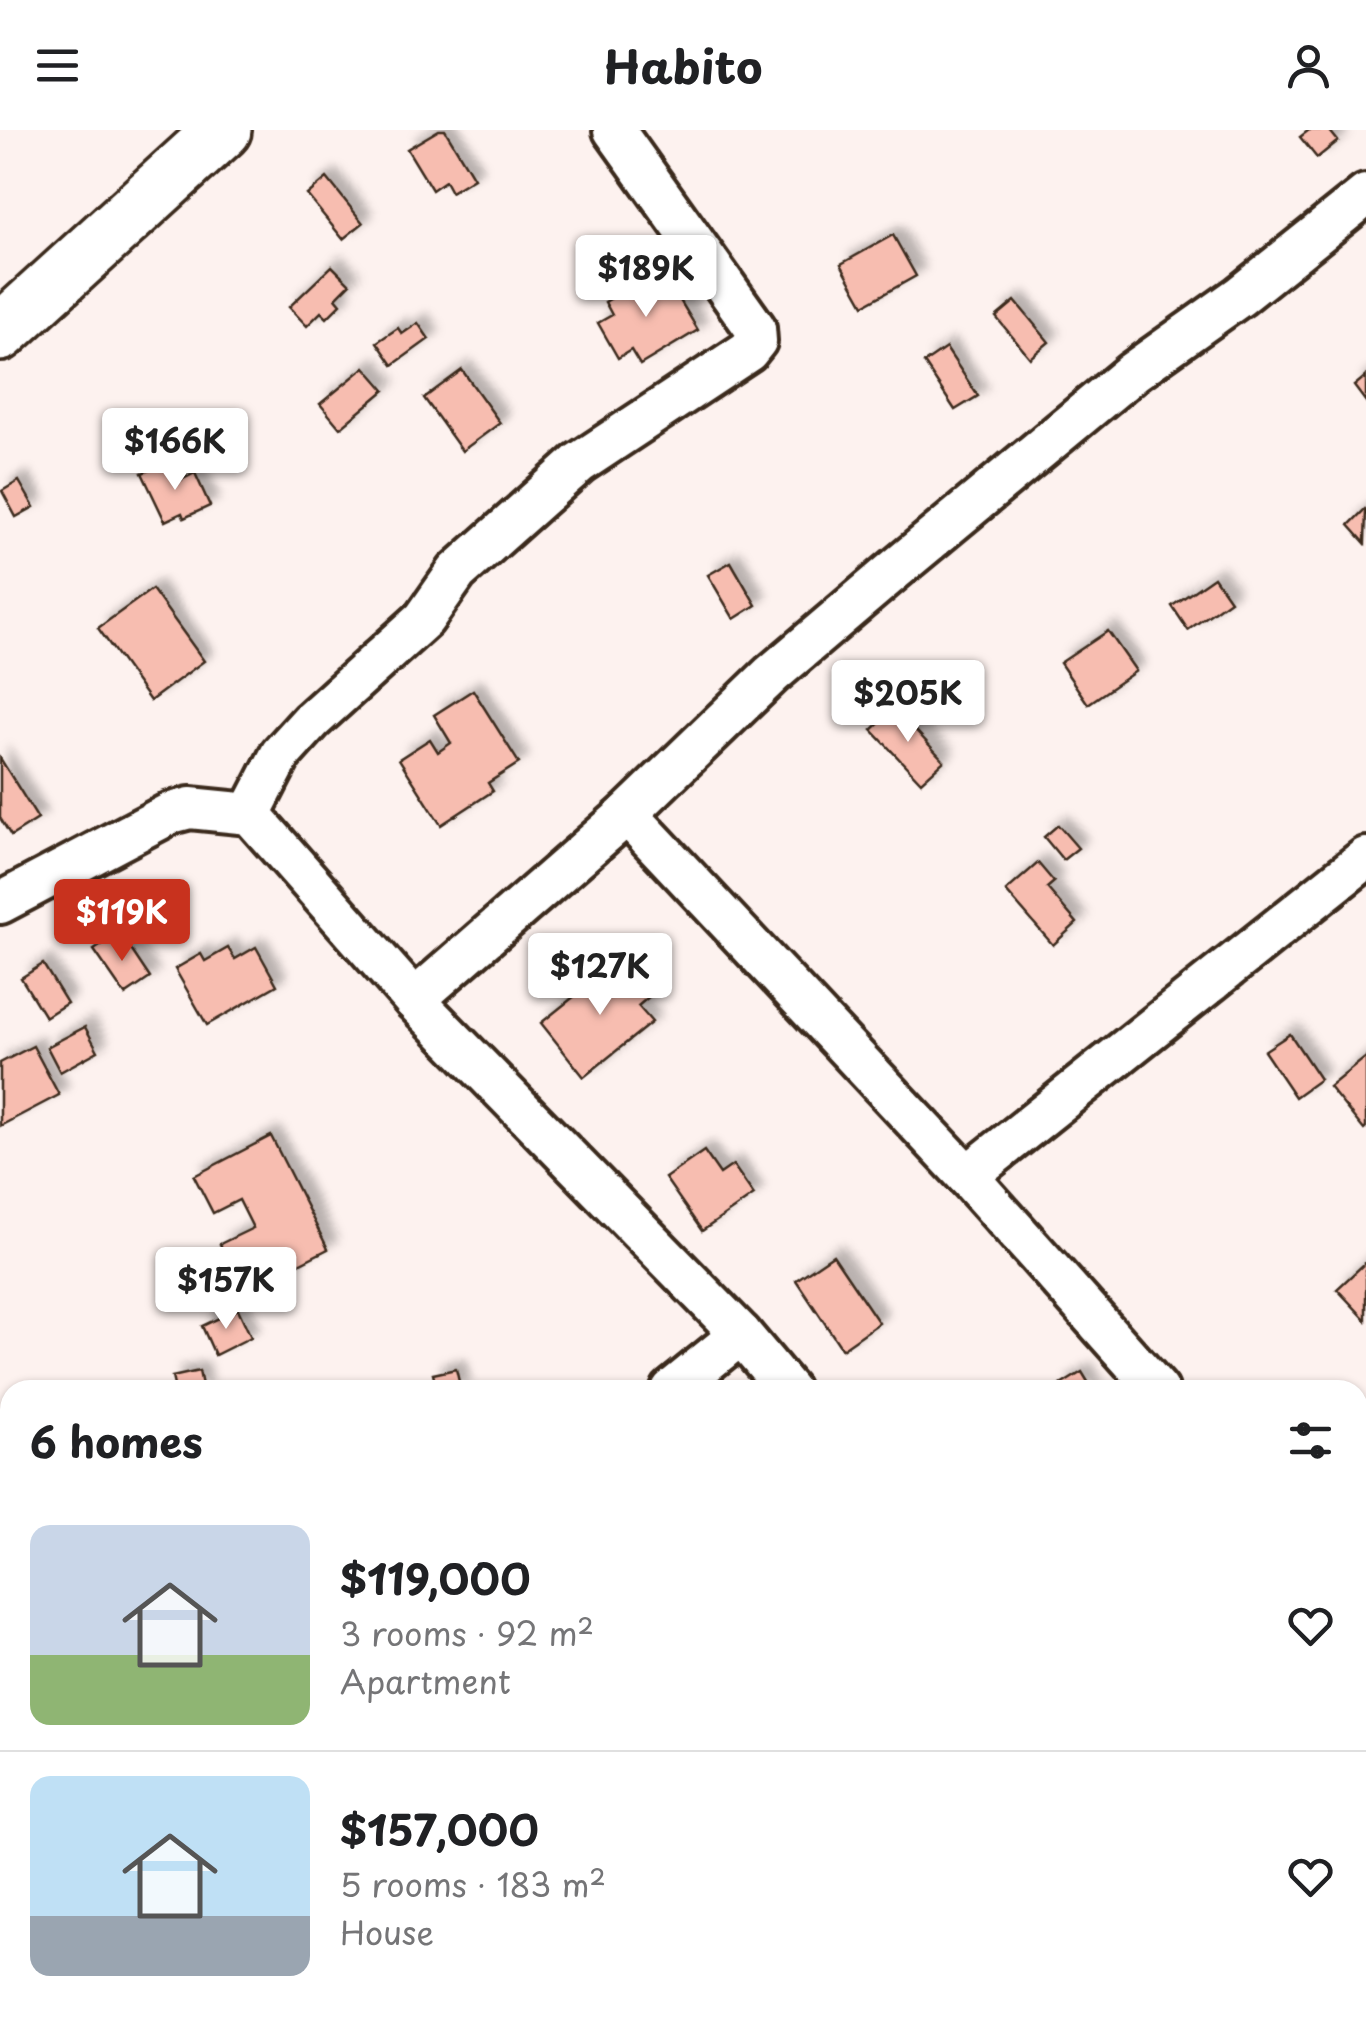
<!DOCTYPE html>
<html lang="en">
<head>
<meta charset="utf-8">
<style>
  body { margin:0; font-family:"Playpen Sans",sans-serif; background:#f2f2f2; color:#202124; height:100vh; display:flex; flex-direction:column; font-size:38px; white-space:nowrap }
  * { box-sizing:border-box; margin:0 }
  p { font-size:32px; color:#757577 }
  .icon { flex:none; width:55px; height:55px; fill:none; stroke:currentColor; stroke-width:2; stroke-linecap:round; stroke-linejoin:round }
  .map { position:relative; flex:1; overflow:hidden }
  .drawer { position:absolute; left:0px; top:1250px; width:1368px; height:642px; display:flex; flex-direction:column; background:#fff; border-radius:30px 30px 0 0; box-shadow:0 2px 8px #0004 }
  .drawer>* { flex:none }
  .price { position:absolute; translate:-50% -85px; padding:0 22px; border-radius:10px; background:#fff; color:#222; font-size:32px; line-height:65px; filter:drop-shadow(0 2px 5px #0008) }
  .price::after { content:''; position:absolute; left:50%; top:60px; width:30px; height:22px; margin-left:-15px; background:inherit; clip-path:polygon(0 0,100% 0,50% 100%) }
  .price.selected { background:#c8321e; color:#fff }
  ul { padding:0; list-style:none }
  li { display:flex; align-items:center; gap:30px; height:250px; padding:0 30px }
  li+li { border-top:2px solid #e0e0e0 }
  li span { display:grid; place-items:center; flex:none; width:280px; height:200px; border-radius:20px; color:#555 }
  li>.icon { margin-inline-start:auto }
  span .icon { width:120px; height:120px; fill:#fffc; stroke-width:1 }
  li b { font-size:42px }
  h2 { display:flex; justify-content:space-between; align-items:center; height:120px; padding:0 30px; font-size:42px }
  header { display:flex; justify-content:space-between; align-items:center; height:130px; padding:0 30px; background:#fff; font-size:45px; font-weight:700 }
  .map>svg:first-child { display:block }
  .building { fill:#f7bdb0; stroke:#3b2a1e; stroke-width:2.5; filter:url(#shadow) }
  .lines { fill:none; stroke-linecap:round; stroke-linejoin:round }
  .street-casing { stroke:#3b2a1e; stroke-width:48 }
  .secondary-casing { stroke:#3b2a1e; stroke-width:62 }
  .street { stroke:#fff; stroke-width:40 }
  .secondary { stroke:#fff; stroke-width:55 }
</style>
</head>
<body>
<header><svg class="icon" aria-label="menu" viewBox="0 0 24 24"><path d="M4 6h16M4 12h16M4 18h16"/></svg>Habito<svg class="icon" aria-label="person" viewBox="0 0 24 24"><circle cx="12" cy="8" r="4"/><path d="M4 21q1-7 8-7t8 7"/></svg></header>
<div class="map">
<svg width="1366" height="1891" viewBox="0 0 1366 1891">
  <defs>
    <filter id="shadow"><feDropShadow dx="9" dy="-9" stdDeviation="5" flood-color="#0004"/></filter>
  </defs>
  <rect width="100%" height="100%" fill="#fdf2ef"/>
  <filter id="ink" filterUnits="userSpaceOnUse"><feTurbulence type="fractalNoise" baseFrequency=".01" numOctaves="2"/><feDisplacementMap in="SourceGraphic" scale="20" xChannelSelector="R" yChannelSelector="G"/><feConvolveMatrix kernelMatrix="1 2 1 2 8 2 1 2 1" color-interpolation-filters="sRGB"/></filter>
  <g filter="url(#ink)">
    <g class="building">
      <path d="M 439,0 L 445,0 L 474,48 L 451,62 L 445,51 L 432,60 L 407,19 Z"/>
      <path d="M 1309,0 L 1329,0 L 1338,11 L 1317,28 L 1300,7 Z"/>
      <path d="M 327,48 L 363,93 L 343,109 L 307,65 Z"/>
      <path d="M 893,105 L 916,146 L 864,175 L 841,134 Z"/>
      <path d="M 332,136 L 350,154 L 336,168 L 341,174 L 327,188 L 321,182 L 307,196 L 289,177 Z"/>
      <path d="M 650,145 L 658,158 L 669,152 L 698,200 L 640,235 L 631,220 L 618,228 L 598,193 L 612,185 L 605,172 Z"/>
      <path d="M 1015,171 L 1049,212 L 1030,228 L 996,187 Z"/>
      <path d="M 418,193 L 429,209 L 393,235 L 377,212 L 398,198 L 402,204 Z"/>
      <path d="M 946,218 L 978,266 L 955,280 L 924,233 Z"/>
      <path d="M 365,237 L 385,260 L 340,298 L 320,274 Z"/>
      <path d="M 462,240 L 500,293 L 462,321 L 424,268 Z"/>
      <path d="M 1366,246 L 1366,272 L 1354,256 Z"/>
      <path d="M 166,333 L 175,353 L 195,343 L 210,376 L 184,388 L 182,383 L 165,391 L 142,343 Z"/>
      <path d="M 19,351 L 34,377 L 16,387 L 2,361 Z"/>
      <path d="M 1365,379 L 1366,380 L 1365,413 L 1349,395 Z"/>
      <path d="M 731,432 L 756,475 L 734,489 L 708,445 Z"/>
      <path d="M 1214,447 L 1230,470 L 1188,500 L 1172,476 Z"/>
      <path d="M 152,459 L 204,531 L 150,571 L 98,498 Z"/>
      <path d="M 1108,501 L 1136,541 L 1088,574 L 1060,533 Z"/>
      <path d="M 473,560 L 519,633 L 488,653 L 493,661 L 441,695 L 399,629 L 430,609 L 438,622 L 451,613 L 434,585 Z"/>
      <path d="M 895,578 L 944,631 L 921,652 L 872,600 Z"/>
      <path d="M 0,628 L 38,689 L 11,706 L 0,688 Z"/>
      <path d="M 1058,695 L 1078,718 L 1063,730 L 1044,707 Z"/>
      <path d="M 1038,733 L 1054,752 L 1047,758 L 1077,793 L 1053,815 L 1006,761 Z"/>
      <path d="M 120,803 L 150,848 L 125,865 L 94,820 Z"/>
      <path d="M 256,817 L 277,855 L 207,895 L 175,839 L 201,824 L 205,831 L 228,818 L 235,829 Z"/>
      <path d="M 621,829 L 651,865 L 638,876 L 652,892 L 584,947 L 541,893 Z"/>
      <path d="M 43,834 L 67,873 L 45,887 L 21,848 Z"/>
      <path d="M 85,897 L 98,921 L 60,942 L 47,917 Z"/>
      <path d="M 1290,904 L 1320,949 L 1295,967 L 1264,921 Z"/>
      <path d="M 33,916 L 59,965 L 0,996 L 0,933 Z"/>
      <path d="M 1366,927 L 1366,998 L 1364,1000 L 1329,957 Z"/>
      <path d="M 271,1006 L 328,1119 L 244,1162 L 220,1114 L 253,1098 L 239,1070 L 213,1083 L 194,1046 Z"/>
      <path d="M 704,1021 L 720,1044 L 733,1035 L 754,1065 L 702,1101 L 665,1048 Z"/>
      <path d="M 833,1125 L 879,1193 L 842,1219 L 796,1150 Z"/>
      <path d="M 1366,1132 L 1366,1190 L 1337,1159 Z"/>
      <path d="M 238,1179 L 251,1207 L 215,1225 L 202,1196 Z"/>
      <path d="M 456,1239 L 461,1260 L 437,1260 L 433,1244 Z"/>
      <path d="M 199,1241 L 203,1260 L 175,1260 L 172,1247 Z"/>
      <path d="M 1082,1242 L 1093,1260 L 1062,1260 L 1059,1256 Z"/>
      <path d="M 10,1547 L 10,1585 L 0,1569 L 0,1553 Z"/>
      <path d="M 409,1882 L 466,1882 L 468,1891 L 411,1891 Z"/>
      <path d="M 748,1882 L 783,1882 L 785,1891 L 750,1891 Z"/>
    </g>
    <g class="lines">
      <defs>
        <g id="street">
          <path d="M 250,684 L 281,624 L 311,591 L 424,489 L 457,442 L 579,333 L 748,221 L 756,211 L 755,198 L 614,0"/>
          <path d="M 627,684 L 772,544 L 892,442 L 1133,242 L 1240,166 L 1366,65"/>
          <path d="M 0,773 L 171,683 L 190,678 L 250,684 L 414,870 L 627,684 L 967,1046 L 1158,1260"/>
          <path d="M 414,870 L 741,1204 L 788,1260"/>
          <path d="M 967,1046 L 1366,728"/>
          <path d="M 672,1260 L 741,1204"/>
          <path d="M 1358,1375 L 1366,1367"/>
          <path d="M 0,1434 L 10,1431"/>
          <path d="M 1358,1481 L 1366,1490"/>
          <path d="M 1358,1764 L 1366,1761"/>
          <path d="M 0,1816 L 10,1868"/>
          <path d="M 985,1882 L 986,1891"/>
          <path d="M 1108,1891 L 1128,1882"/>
        </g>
        <path id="secondary" d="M 0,203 L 223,0"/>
      </defs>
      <use href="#street" class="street-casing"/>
      <use href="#secondary" class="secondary-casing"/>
      <use href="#street" class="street"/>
      <use href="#secondary" class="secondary"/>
    </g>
  </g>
</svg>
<b class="price" style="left:646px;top:190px">$189K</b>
<b class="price" style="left:175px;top:363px">$166K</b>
<b class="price" style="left:908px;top:615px">$205K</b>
<b class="price selected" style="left:122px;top:834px">$119K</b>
<b class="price" style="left:600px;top:888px">$127K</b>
<b class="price" style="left:226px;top:1202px">$157K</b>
<section class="drawer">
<h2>6 homes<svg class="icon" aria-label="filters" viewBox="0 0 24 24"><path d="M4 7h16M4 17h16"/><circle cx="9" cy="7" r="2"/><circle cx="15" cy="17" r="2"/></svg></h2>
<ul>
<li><span style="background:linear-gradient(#c9d6e8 65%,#8fb573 0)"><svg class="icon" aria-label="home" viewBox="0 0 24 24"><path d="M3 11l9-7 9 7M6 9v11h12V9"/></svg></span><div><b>$119,000</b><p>3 rooms · 92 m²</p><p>Apartment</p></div><svg class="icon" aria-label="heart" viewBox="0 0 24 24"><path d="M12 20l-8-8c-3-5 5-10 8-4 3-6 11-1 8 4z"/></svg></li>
<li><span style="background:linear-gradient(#bfe0f5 70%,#9aa5b1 0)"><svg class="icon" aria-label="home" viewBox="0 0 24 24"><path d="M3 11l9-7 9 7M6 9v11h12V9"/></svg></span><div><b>$157,000</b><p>5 rooms · 183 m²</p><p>House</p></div><svg class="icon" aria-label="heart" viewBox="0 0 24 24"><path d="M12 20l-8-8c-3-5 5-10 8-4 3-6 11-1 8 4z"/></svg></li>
</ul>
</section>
</div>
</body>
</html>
